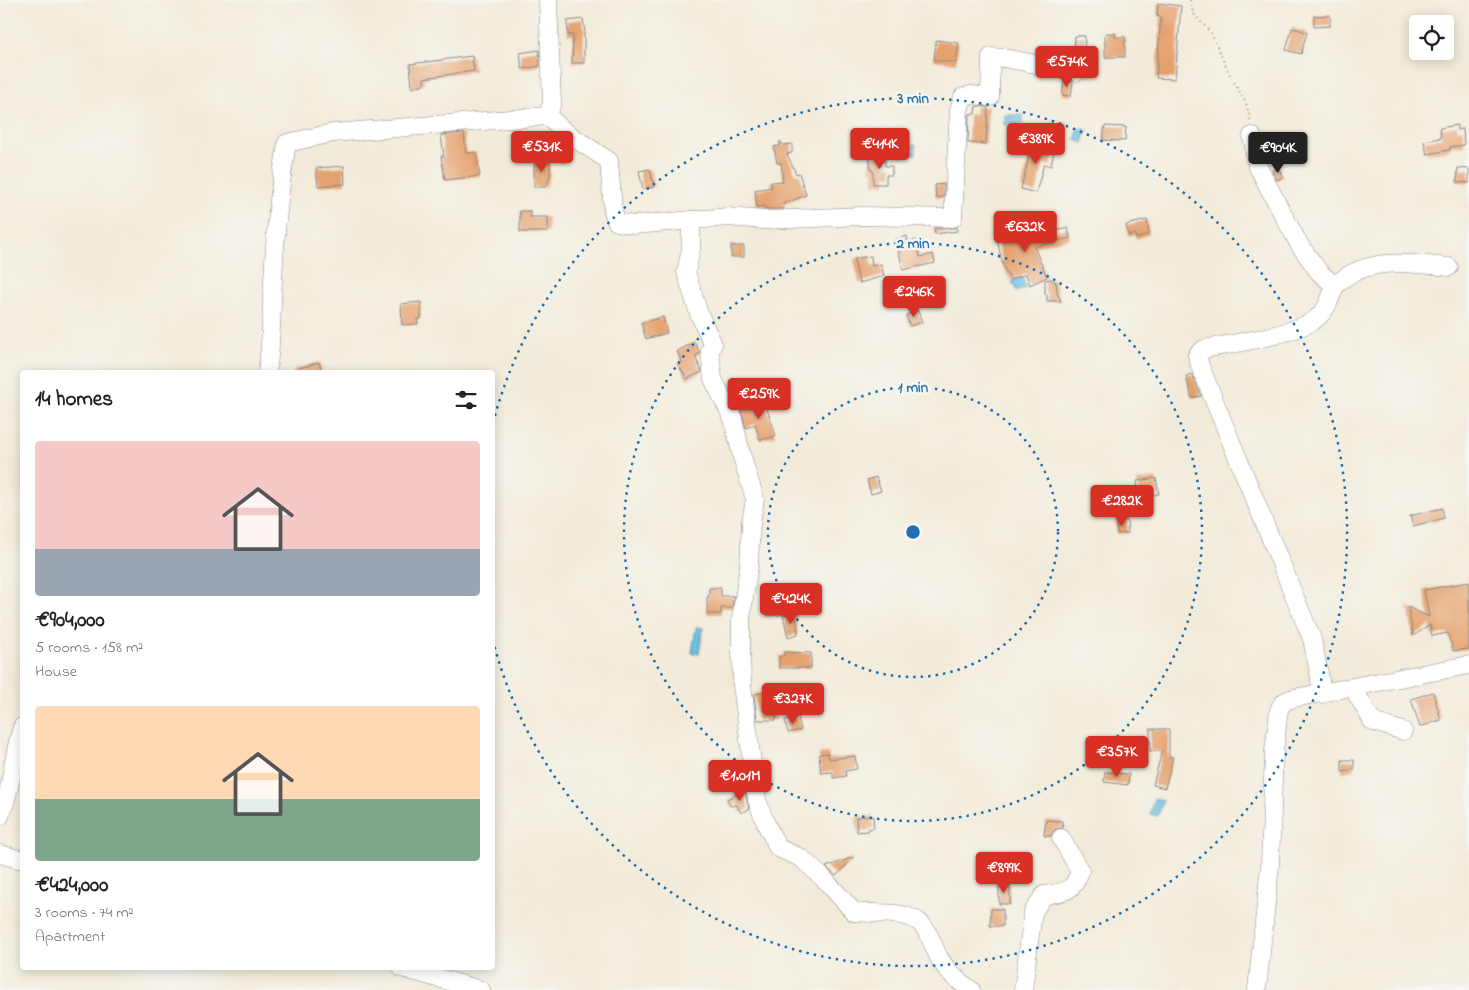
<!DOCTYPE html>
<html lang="en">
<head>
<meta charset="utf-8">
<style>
  body { margin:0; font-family:"Indie Flower",sans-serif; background:#f6f6f6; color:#202124; height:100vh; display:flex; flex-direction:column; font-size:19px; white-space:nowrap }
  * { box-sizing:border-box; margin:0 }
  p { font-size:16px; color:#757577 }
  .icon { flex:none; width:28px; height:28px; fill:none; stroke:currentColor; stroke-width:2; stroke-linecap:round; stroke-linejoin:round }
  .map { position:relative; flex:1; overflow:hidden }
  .side { position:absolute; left:20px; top:370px; width:475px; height:600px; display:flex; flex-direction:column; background:#fff; border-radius:5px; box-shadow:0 2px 12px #0003 }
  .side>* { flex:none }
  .buttons { position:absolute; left:1409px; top:15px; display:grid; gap:10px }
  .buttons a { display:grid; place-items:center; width:45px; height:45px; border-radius:5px; background:#fff; box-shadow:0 2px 12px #0003; font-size:25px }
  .price { position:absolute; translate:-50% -42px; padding:0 11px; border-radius:5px; background:#d93025; color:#fff; font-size:16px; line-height:32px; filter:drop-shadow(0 1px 2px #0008) }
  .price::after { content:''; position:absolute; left:50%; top:30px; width:15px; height:11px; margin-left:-8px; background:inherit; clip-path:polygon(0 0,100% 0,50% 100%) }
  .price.on { background:#222; color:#fff }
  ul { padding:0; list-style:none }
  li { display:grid; align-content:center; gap:10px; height:265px; padding:0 15px }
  li span { display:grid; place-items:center; height:155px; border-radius:5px; color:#555 }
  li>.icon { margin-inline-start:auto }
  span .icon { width:90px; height:90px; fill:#fffc; stroke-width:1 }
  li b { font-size:21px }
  h2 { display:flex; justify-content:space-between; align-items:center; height:60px; padding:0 15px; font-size:21px }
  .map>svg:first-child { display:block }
  .water { fill:#61bedf; stroke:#42708d }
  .building { fill:#e5a26e }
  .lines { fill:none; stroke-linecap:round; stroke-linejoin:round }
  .minor-casing { stroke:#8a868a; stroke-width:19 }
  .path { stroke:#8a868a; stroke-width:2; stroke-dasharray:1 4; stroke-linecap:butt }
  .minor { stroke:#fff; stroke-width:18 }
  .ring { fill:none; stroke:#1f6fb2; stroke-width:2.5; stroke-dasharray:2.5 5 }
  .centre { fill:#1f6fb2; stroke:#f6f6f2; stroke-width:2.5 }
  .ring-label { font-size:15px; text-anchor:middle; font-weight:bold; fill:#1f6fb2; stroke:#f6f6f2; stroke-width:5; stroke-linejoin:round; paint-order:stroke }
</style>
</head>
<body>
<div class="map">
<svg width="1469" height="990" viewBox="0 0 1469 990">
  <rect width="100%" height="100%" fill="#f6f6f2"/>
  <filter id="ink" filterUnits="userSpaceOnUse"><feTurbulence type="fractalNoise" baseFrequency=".02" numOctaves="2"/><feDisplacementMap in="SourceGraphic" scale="10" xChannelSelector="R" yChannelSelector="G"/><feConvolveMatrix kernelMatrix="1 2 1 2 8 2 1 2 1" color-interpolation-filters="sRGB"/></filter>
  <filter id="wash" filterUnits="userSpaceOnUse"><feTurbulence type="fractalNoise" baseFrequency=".0096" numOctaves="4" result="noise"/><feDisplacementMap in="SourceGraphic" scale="20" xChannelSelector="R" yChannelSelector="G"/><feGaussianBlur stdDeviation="1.12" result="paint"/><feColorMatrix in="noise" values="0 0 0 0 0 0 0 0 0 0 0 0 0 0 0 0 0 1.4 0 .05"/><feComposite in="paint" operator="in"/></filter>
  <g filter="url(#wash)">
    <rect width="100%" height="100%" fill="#f2ebd9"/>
    <g class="water">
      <path d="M 1005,115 L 1023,115 L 1023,124 L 1008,124 L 1005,126 L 1003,123 L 1005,121 Z"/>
      <path d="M 1078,128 L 1087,130 L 1083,143 L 1075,140 Z"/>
      <path d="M 900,145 L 916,145 L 916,154 L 900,156 L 898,153 Z"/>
      <path d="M 566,150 L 569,153 L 567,159 L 561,162 L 556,160 L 557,155 Z"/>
      <path d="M 1022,277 L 1026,288 L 1017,292 L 1012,281 Z"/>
      <path d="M 696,627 L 703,628 L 699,654 L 692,653 Z"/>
      <path d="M 1154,798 L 1163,800 L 1158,816 L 1150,814 Z"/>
    </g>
    <g id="blocks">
      <g class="building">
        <path d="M 1158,3 L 1181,6 L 1175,79 L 1156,78 L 1161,17 L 1157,16 Z"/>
        <path d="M 1330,15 L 1330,26 L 1314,27 L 1314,16 Z"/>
        <path d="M 583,19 L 585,33 L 584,33 L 584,63 L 572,63 L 573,35 L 568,35 L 567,21 Z"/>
        <path d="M 1292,28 L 1307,32 L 1301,54 L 1286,50 Z"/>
        <path d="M 1105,33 L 1115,33 L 1115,37 L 1125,37 L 1125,57 L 1105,57 Z"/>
        <path d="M 1075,36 L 1085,36 L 1084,54 L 1074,54 Z"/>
        <path d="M 936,40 L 959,43 L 956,63 L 934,60 Z"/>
        <path d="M 539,50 L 540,66 L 522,69 L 520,53 Z"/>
        <path d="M 472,56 L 474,71 L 424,78 L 424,84 L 412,88 L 410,64 Z"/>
        <path d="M 1064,80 L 1073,82 L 1071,96 L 1062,95 Z"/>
        <path d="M 976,106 L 988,107 L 986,144 L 968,143 L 969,117 L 970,114 L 975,114 Z"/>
        <path d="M 1457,125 L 1457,130 L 1463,129 L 1464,145 L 1450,147 L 1450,150 L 1427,154 L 1424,141 L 1441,138 L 1440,128 Z"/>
        <path d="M 1105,126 L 1126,127 L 1125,141 L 1103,140 Z"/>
        <path d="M 464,133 L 466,153 L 476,152 L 480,176 L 445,180 L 441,156 L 444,156 L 441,135 Z"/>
        <path d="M 555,137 L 563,143 L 561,147 L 552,141 Z"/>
        <path d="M 780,141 L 783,145 L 792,144 L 792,153 L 787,154 L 796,174 L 799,173 L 806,195 L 783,204 L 784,209 L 765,209 L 765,206 L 757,207 L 755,190 L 772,187 L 771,182 L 783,181 L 781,163 L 777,163 L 774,147 L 780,146 Z"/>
        <path d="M 1024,143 L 1043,143 L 1044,148 L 1054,151 L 1051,166 L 1044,164 L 1036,193 L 1021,189 L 1030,152 L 1024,153 Z"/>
        <path d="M 870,156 L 885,156 L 885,166 L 892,166 L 892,175 L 886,175 L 886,184 L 873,184 L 873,170 L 870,170 Z"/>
        <path d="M 538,158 L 550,158 L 550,176 L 546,187 L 534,187 L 534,164 L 538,164 Z"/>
        <path d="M 344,166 L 345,184 L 318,186 L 316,168 Z"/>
        <path d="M 1278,168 L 1283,177 L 1277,180 L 1272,171 Z"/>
        <path d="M 1458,168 L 1469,169 L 1469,183 L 1457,182 Z"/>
        <path d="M 650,169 L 654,187 L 643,189 L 639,171 Z"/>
        <path d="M 944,184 L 944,197 L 936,198 L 935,185 Z"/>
        <path d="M 520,211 L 530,211 L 530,217 L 548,217 L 548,232 L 520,232 Z"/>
        <path d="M 1147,220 L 1149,234 L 1136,239 L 1135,234 L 1129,236 L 1126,225 Z"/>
        <path d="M 1006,227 L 1009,238 L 1028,234 L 1028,238 L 1068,228 L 1070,238 L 1034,247 L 1047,277 L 1030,285 L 1026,274 L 1010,280 L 1003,266 L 995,230 Z"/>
        <path d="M 934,228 L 957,228 L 957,231 L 935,234 Z"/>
        <path d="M 907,236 L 908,243 L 916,240 L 920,257 L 933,254 L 935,263 L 903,270 L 896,239 Z"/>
        <rect x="731" y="246" width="13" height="11"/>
        <path d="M 871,256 L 872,266 L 881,264 L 884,276 L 859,283 L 854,259 Z"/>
        <path d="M 1052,279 L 1054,282 L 1056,282 L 1057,293 L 1061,301 L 1047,301 L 1047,294 L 1045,294 L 1045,280 Z"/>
        <path d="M 421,302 L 421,319 L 417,319 L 418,324 L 402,325 L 401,304 Z"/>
        <path d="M 918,311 L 922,322 L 910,326 L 906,315 Z"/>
        <path d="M 663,317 L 667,333 L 646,339 L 641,323 Z"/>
        <path d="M 695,342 L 700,354 L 695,356 L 702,372 L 687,379 L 678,364 L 682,362 L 677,351 Z"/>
        <path d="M 319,362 L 322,372 L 293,372 L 293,370 Z"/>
        <path d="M 1192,374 L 1201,396 L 1192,398 L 1186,376 Z"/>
        <path d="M 764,400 L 776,436 L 760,440 L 755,424 L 746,428 L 741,410 Z"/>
        <path d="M 876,477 L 881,491 L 871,494 L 867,480 Z"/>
        <path d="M 1156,478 L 1159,494 L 1139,497 L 1137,481 Z"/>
        <path d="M 1442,508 L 1444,518 L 1413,526 L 1410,516 Z"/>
        <path d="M 1127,520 L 1128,533 L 1117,534 L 1116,521 Z"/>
        <path d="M 1469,582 L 1469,649 L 1453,651 L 1448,633 L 1432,636 L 1430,625 L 1413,636 L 1408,607 L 1429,617 L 1424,590 Z"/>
        <path d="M 709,588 L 721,588 L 721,596 L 734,596 L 732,608 L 721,608 L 721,614 L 707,614 L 707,597 L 709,597 Z"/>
        <path d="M 786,594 L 788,614 L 768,616 L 766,601 L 771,601 L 770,596 Z"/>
        <path d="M 796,614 L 798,634 L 788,637 L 783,615 Z"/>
        <path d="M 784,652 L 811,653 L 811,668 L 779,668 L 779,656 L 784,656 Z"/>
        <path d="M 782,689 L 784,698 L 773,700 L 776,720 L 757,720 L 754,694 Z"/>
        <path d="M 1433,692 L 1441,720 L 1420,727 L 1411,699 Z"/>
        <path d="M 798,717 L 801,730 L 788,733 L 785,720 Z"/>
        <path d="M 1150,729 L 1169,729 L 1169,757 L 1173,757 L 1165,788 L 1153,785 L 1162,751 L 1150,751 Z"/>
        <path d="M 828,753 L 829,759 L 855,756 L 857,769 L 845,771 L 846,776 L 833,778 L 833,772 L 821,773 L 819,754 Z"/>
        <path d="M 1342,760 L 1354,760 L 1354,770 L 1342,772 Z"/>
        <path d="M 741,762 L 743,772 L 727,776 L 725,765 Z"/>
        <path d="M 1105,772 L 1129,774 L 1128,785 L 1104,782 Z"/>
        <path d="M 745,791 L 749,809 L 741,813 L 737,805 L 730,806 L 727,799 Z"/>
        <path d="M 873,816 L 874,828 L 868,829 L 868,831 L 857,832 L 856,817 Z"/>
        <path d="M 1046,820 L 1062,821 L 1063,828 L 1055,829 L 1051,836 L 1044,836 Z"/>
        <path d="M 854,857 L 836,876 L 826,867 Z"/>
        <rect x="999" y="884" width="11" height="20"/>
        <path d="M 991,909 L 1003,909 L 1003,926 L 990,926 Z"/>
      </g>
    </g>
  </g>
  <g filter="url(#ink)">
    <use href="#blocks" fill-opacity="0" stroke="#8a868a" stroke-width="1"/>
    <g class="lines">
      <defs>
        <g id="minor">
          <path d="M 548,116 L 564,131 L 609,161 L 613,211 L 617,222 L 634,225 L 728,217 L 764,220 L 863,216 L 953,218 L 959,110 L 963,97 L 971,95 L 990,97 L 991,57 L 1004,58 L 1077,72"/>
          <path d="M 1252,136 L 1257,165 L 1279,207 L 1299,244 L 1319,272 L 1335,286"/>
          <path d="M 691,220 L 691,249 L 686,272 L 699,314 L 713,344 L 710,351 L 713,379 L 733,419 L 742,457 L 755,499 L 751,522 L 749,565 L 741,618 L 741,648 L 742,685 L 757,800 L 766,824 L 778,848 L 801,858 L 824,879 L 854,912 C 873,914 894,911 912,918 C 929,924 932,947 941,961 C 949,974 959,982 971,990"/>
          <path d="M 267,372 C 272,342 271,311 273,281 C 275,235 279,189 287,143 L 333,133 L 548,116 L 552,103 L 548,0"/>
          <path d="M 1353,688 L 1373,722 L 1403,731"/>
          <path d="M 1322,694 L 1319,673 L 1312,639 L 1200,366 L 1197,355 L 1204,349 C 1230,344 1299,334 1317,318 C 1322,314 1328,305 1330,299 C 1332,294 1333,289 1336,285 C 1365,256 1412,263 1449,267"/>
          <path d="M 0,816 C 13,787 12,757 22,727"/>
          <path d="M 0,854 L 22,860"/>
          <path d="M 402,968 L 481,990"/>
          <path d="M 1023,990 L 1033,912 L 1044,895 C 1064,892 1073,893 1080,871 L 1061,838"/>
          <path d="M 1257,990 L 1270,865 L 1274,751 L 1279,710 C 1282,702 1286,700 1294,698 L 1469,665"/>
        </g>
      </defs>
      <use href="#minor" class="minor-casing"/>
      <path class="path" d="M 1190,0 L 1193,13 L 1211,33 L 1228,71 L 1246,103 L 1251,122"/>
      <use href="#minor" class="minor"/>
    </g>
  </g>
  <g class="ring">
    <circle cx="913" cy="532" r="145"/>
    <circle cx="913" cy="532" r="289"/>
    <path d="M493 423A434 434 0 1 1 493 641"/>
  </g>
  <circle cx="913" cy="532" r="8" class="centre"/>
  <g class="ring-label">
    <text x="913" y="103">3 min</text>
    <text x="913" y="248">2 min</text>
    <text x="913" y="392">1 min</text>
  </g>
</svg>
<div class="buttons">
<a><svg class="icon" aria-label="locate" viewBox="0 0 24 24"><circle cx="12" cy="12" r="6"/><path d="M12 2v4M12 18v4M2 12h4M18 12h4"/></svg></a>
</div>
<b class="price" style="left:1067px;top:88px">€574K</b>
<b class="price" style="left:1036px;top:165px">€389K</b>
<b class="price" style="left:880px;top:170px">€414K</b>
<b class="price" style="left:542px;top:173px">€531K</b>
<b class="price on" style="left:1278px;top:174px">€904K</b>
<b class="price" style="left:1025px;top:253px">€632K</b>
<b class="price" style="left:914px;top:318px">€246K</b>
<b class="price" style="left:759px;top:420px">€259K</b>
<b class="price" style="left:1122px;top:527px">€282K</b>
<b class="price" style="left:791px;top:625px">€424K</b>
<b class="price" style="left:793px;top:725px">€327K</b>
<b class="price" style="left:1117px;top:778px">€357K</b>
<b class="price" style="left:740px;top:802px">€1.01M</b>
<b class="price" style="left:1004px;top:894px">€899K</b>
<section class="side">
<h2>14 homes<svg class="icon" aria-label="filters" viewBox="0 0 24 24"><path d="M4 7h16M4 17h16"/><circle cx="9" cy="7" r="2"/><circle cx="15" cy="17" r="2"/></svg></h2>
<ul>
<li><span style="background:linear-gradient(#f6c9c9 70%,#9aa5b1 0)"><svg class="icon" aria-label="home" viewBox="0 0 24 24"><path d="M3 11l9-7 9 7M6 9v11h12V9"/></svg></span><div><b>€904,000</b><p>5 rooms · 158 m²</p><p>House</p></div></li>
<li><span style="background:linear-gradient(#ffd9b3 60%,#7fa58c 0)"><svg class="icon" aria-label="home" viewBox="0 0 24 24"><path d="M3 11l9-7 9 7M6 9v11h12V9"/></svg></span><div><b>€424,000</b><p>3 rooms · 74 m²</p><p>Apartment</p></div></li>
</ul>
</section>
</div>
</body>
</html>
